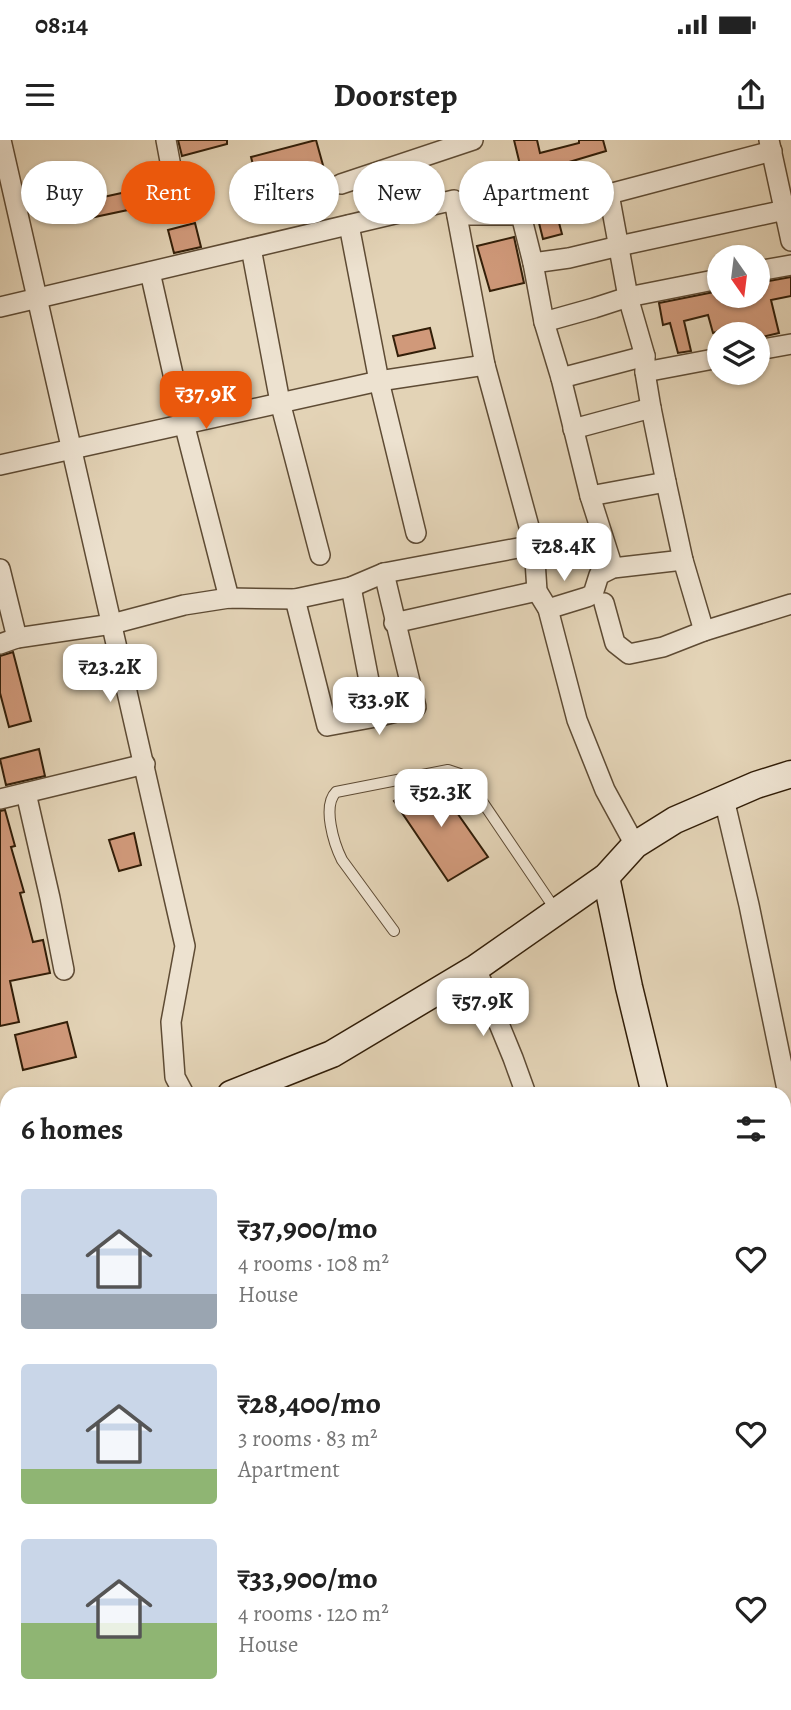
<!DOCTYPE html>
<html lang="en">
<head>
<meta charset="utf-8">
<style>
  body { margin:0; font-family:Alegreya,serif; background:#f2f2f2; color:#222; height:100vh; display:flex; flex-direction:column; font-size:26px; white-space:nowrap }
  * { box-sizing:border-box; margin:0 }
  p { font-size:23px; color:#767676 }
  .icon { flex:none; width:38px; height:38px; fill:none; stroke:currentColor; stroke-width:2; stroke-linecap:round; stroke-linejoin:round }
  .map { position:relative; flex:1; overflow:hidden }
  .drawer { position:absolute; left:0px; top:947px; width:791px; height:625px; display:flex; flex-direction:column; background:#fff; border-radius:21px 21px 0 0; box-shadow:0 2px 5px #0004 }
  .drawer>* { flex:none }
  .banner { position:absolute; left:21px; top:21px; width:749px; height:63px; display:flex; gap:14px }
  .needle { width:46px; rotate:166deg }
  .buttons { position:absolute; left:707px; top:105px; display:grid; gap:14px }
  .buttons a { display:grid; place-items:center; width:63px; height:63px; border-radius:50%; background:#fff; box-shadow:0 2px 5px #0004; font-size:35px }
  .price { position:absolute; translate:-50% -60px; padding:0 16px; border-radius:14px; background:#fff; color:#222; font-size:23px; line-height:46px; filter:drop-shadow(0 2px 4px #0008) }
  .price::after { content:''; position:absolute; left:50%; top:42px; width:21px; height:16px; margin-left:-10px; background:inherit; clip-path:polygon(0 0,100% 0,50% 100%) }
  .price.current { background:#ea580c; color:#fff }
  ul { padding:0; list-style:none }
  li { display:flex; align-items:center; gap:21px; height:175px; padding:0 21px }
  li span { display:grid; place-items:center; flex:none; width:196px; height:140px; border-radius:7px; color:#555 }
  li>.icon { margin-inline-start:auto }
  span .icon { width:84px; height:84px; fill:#fffc; stroke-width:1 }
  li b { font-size:30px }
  h2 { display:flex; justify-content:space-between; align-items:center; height:84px; padding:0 21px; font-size:30px }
  .tag { padding:0 24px; border-radius:32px; background:#fff; box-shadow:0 2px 5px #0004; font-size:24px; line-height:63px }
  .tag.current { background:#ea580c; color:#fff }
  .status { display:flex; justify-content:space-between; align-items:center; height:49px; padding:0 35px; background:#fff; direction:ltr }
  .status svg { height:19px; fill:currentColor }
  header { display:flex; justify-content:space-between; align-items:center; height:91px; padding:0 21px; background:#fff; font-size:32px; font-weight:600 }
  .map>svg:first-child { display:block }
  .building { fill:#d0997a; stroke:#321e08; stroke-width:2 }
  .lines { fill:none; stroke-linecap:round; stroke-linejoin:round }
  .lane-casing { stroke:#5e4b34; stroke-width:12 }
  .street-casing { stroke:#5e4b34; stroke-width:22 }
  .secondary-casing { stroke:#321e08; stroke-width:29 }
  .lane { stroke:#ede2d0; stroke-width:10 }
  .street { stroke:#ede2d0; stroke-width:19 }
  .secondary { stroke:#ede2d0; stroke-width:26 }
</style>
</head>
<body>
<div class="status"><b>08:14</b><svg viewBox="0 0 49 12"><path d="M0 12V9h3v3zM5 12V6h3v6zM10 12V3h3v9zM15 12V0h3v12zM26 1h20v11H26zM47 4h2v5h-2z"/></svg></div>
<header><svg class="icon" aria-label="menu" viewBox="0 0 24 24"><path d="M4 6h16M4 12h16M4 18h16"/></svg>Doorstep<svg class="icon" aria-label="share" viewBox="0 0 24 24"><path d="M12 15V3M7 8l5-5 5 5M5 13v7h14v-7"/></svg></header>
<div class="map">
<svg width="791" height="1570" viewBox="0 0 791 1570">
  <rect width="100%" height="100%" fill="#e3d3b6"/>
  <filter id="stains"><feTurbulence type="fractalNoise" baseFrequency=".00286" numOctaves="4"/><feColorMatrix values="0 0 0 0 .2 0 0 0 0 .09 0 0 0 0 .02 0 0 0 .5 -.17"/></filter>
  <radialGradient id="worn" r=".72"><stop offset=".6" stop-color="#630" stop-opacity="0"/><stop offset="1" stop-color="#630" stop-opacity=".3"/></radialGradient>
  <g class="building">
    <path d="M 178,0 L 227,0 L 227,4 L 182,16 Z"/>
    <path d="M 316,0 L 326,36 L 260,52 L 251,17 Z"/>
    <path d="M 514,0 L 537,0 L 540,13 L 579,3 L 579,0 L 603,0 L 606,11 L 549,28 L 548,26 L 522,33 Z"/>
    <path d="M 158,45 L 163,68 L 148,72 L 147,66 L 71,82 L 67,65 Z"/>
    <path d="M 558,79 L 562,94 L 543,99 L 539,83 Z"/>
    <path d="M 195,83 L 201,107 L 174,113 L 168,90 Z"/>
    <path d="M 514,97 L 524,143 L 490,151 L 477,106 Z"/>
    <path d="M 791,137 L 791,156 L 771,160 L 779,193 L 758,198 L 758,194 L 716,194 L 716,192 L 713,193 L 708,175 L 684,181 L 691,211 L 678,213 L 670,183 L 663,185 L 659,163 L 719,151 L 719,156 L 758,156 L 758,143 Z"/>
    <path d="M 430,188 L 435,208 L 398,216 L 393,196 Z"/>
    <path d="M 13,512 L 31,581 L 9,587 L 0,553 L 0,516 Z"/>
    <path d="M 39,609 L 45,636 L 6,645 L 0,619 Z"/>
    <path d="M 434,640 L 488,717 L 448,741 L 394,661 L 421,643 Z"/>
    <path d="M 5,670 L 15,706 L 11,707 L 24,752 L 20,753 L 33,802 L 43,800 L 50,833 L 10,841 L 19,882 L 0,886 L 0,671 Z"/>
    <path d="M 134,693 L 141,725 L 119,731 L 109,700 Z"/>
    <path d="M 67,882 L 76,917 L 23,930 L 15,895 Z"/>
  </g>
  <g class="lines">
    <defs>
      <path id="lane" d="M 394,791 L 342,720 C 334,704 322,666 336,652 L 448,630 L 460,634 L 469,642 L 557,772"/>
      <g id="street">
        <path d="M 1,0 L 185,806 L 171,882 L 175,937 L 184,954"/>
        <path d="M 166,0 L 172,32"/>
        <path d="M 769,0 L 791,101"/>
        <path d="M 341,44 L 473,0"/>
        <path d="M 609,54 L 628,157 L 645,216 L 645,232 L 651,268 L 666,342 L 683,420 L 704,491"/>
        <path d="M 457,75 L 521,75"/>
        <path d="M 349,85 L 379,241 L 416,393"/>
        <path d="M 251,108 L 280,262 L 320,415"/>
        <path d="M 533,123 L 569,118 L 619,106 L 785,70"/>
        <path d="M 758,131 L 791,125"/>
        <path d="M 150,132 L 184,283 L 229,458"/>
        <path d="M 0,167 L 454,60 L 485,225 L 534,405 L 537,451 L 548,469 L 577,580 L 605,650 L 635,705"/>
        <path d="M 544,182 L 594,168 L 628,157 L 719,139"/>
        <path d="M 758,210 L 791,204"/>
        <path d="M 645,232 L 719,218"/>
        <path d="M 561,238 L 645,216"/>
        <path d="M 573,289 L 651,268"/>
        <path d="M 0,325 L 379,241 L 485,225"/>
        <path d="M 590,356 L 666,342"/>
        <path d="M 613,428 L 590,356 L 561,238 L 544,182 L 533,123 L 521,75 L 609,54 L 772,11"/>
        <path d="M 0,429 L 17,498"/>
        <path d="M 351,447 L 376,577"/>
        <path d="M 295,459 L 327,586 L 376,577 L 416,567 L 384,433"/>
        <path d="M 604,463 L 615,503 L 629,514 L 663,507 L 704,491 L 791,464"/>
        <path d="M 548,469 L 587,457 L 593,454 L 599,435 L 613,428 L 683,420"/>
        <path d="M 394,483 L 537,451"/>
        <path d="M 0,504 L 17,498 L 112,484 L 184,465 L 229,458 L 295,459 L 351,447 L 384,433 L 534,405"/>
        <path d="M 26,653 L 50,758 L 64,830"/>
        <path d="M 0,659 L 145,624"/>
        <path d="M 724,659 L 749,765 L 790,964 L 784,972"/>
        <path d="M 476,828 L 513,918 L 526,954"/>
        <path d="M 0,984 L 7,998"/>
        <path d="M 784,990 L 791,1019"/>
        <path d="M 784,1173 L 791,1171"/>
        <path d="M 556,1564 L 557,1570"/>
        <path d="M 648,1564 L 649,1570"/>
        <path d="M 441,1570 L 470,1564"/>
      </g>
      <g id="secondary">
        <path d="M 606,737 L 629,847 L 655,954"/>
        <path d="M 231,954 L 332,914 L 476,828 L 606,737 L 635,705 L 675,680 L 756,645 L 791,634"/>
        <path d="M 0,1153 L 7,1143"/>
        <path d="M 0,1275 L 7,1285"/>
        <path d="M 784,1507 L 791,1531"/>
        <path d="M 161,1564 L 162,1570"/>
      </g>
    </defs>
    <use href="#lane" class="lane-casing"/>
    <use href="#street" class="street-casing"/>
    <use href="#secondary" class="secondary-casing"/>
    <use href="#lane" class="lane"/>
    <use href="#street" class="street"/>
    <use href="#secondary" class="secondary"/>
  </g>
  <rect width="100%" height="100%" filter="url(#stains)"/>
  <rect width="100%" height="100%" fill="url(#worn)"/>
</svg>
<div class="buttons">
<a><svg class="needle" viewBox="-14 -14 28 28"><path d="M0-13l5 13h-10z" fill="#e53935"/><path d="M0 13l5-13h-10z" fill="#767676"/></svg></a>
<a><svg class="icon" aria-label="layers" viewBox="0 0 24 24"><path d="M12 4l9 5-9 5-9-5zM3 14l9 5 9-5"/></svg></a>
</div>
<b class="price current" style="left:206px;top:291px">₹37.9K</b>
<b class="price" style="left:564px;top:443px">₹28.4K</b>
<b class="price" style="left:110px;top:564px">₹23.2K</b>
<b class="price" style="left:379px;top:597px">₹33.9K</b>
<b class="price" style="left:441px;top:689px">₹52.3K</b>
<b class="price" style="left:483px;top:898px">₹57.9K</b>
<div class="banner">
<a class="tag">Buy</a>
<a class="tag current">Rent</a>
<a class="tag">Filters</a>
<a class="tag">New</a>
<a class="tag">Apartment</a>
</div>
<section class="drawer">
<h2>6 homes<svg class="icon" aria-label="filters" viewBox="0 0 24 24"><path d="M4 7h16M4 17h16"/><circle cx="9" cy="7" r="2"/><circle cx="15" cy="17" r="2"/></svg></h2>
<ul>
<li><span style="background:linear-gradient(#c9d6e8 75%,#9aa5b1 0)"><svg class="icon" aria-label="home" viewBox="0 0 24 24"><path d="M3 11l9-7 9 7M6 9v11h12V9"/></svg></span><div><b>₹37,900/mo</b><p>4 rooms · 108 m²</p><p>House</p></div><svg class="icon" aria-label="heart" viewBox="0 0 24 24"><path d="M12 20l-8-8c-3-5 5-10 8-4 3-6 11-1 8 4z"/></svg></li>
<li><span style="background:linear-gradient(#c9d6e8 75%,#8fb573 0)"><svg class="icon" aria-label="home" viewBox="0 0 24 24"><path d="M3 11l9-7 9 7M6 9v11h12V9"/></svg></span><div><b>₹28,400/mo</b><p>3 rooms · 83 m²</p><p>Apartment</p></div><svg class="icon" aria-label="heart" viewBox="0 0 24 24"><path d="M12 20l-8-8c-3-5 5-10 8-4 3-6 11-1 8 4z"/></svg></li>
<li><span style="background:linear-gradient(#c9d6e8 60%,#8fb573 0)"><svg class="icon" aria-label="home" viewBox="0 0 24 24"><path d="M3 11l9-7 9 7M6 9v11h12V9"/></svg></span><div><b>₹33,900/mo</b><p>4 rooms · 120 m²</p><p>House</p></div><svg class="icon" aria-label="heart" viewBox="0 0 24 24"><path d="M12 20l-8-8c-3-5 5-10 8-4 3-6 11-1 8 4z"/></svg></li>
</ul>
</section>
</div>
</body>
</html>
